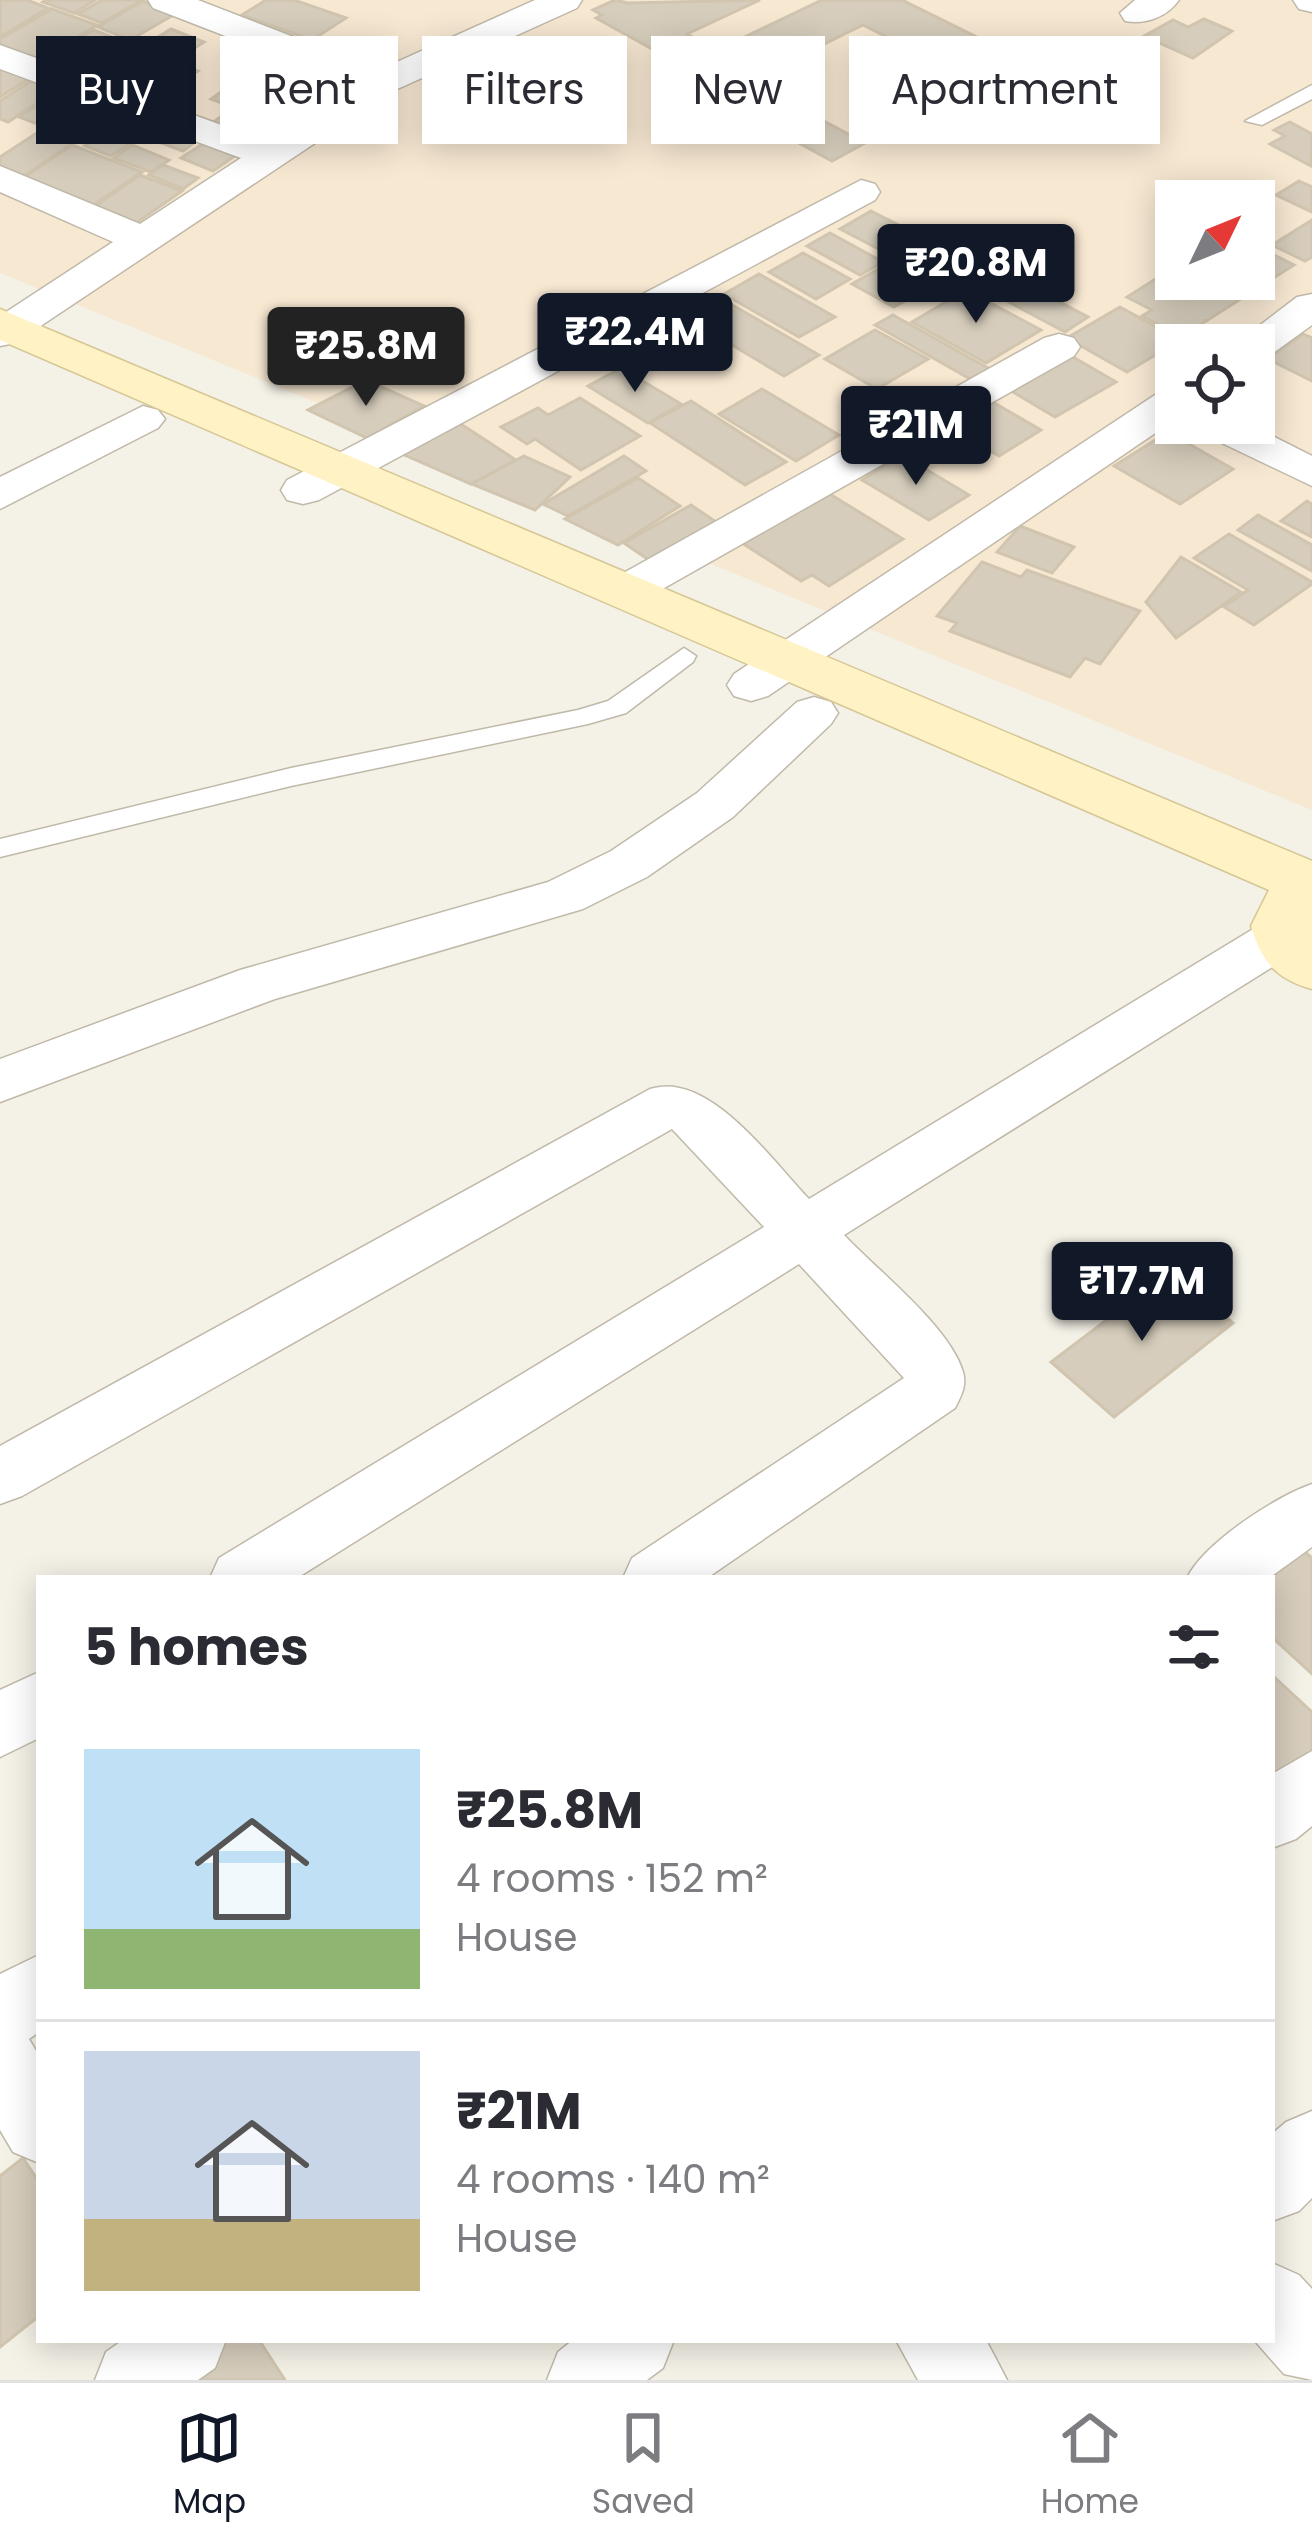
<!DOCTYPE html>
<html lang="en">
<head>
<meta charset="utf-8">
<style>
  body { margin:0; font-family:Poppins,sans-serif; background:#f2f2f3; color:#2b2b33; height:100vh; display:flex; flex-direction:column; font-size:45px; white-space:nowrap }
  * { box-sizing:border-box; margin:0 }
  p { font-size:39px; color:#7c7c81 }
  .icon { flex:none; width:66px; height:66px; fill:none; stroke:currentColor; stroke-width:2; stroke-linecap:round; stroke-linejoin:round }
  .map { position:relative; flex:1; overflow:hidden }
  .side { position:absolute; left:36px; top:1575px; width:1239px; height:768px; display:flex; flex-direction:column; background:#fff; border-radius:0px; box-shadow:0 6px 30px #0003 }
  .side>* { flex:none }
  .top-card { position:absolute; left:36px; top:36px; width:1242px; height:108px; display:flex; gap:24px }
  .needle { width:78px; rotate:47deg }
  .fabs { position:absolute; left:1155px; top:180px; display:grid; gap:24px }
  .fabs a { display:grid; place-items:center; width:120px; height:120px; border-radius:0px; background:#fff; box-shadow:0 6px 30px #0003; font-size:60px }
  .price { position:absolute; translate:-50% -102px; padding:0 27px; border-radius:12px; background:#111827; color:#fff; font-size:39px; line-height:78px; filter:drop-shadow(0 3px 6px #0008) }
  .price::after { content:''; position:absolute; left:50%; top:72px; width:36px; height:27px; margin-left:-18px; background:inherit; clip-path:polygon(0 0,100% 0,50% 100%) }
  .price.on { background:#222; color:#fff }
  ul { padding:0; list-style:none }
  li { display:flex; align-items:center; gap:36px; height:300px; padding:0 48px }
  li+li { border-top:3px solid #e1e1e2 }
  li span { display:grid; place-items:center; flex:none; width:336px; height:240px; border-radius:0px; color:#555 }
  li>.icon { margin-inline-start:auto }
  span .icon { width:144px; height:144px; fill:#fffc; stroke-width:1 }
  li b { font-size:51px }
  h2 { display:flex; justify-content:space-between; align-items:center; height:144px; padding:0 48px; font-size:51px }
  .pill { padding:0 42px; border-radius:0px; background:#fff; box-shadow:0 6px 30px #0003; font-size:42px; line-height:108px }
  .pill.on { background:#111827; color:#fff }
  .tab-bar { display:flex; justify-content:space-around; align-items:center; height:168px; border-top:3px solid #e1e1e2; background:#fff; font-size:33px; color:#7c7c81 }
  .tab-bar a { display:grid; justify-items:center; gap:6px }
  .tab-bar .on { color:#111827 }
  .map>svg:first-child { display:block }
  .commercial { fill:#f7e8d2; fill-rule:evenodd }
  .building { fill:#d6cdbc; stroke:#d1c5af; stroke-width:3 }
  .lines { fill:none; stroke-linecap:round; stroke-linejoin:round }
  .lane-casing { stroke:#c0b9a9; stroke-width:3 }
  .street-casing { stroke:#c0b9a9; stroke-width:3 }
  .secondary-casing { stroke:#d6c695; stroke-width:3 }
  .lane { fill:#fff; fill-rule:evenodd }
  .street { fill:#fff; fill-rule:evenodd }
  .secondary { fill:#fff3c6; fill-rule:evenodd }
</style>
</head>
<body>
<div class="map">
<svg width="1312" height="2380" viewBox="0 0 1312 2380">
  <rect width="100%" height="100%" fill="#f4f1e7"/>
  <path class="commercial" d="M 0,0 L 1312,0 L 1312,810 L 0,273 ZM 1176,201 L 1254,201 L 1254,279 L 1176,279 ZM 1176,345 L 1254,345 L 1254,423 L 1176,423 Z"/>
  <g class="building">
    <path d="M 0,0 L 27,0 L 48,8 L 0,37 Z"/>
    <path d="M 46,0 L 95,0 L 74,13 L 43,2 Z"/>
    <path d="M 102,0 L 142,0 L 102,23 L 78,14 Z"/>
    <path d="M 266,0 L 294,0 L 346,18 L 312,40 L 242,15 Z"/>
    <path d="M 615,0 L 628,3 L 760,0 L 687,34 L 702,42 L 677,54 L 662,46 L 654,50 L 596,18 L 602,15 L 593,10 Z"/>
    <path d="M 822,0 L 902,0 L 1025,61 L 979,84 L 863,25 L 749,81 L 865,143 L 832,161 L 663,69 L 696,53 L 703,57 Z"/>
    <path d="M 143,1 L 175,14 L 130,40 L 98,27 Z"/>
    <path d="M 52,9 L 97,25 L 35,63 L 0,49 L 0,39 Z"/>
    <path d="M 1204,19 L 1232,31 L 1193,58 L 1144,36 L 1173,20 L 1188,27 Z"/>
    <path d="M 171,29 L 204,42 L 177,59 L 144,46 Z"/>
    <path d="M 94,30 L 124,42 L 69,74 L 38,62 Z"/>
    <path d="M 127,42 L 164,56 L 109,90 L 72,75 Z"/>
    <path d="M 165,58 L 198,71 L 147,103 L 114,90 Z"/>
    <path d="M 0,59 L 38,73 L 0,97 Z"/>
    <path d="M 320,70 L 346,80 L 316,101 L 293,92 Z"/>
    <path d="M 238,80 L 307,105 L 280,124 L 211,99 Z"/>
    <path d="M 31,81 L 57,90 L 8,122 L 0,119 L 0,101 Z"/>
    <path d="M 71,84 L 99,94 L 48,128 L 19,117 Z"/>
    <path d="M 100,97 L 134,110 L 83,143 L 49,130 Z"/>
    <path d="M 232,109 L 281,126 L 255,145 L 206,127 Z"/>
    <path d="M 134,113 L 160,123 L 111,156 L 85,146 Z"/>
    <path d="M 1290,122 L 1312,134 L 1311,166 L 1270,144 L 1285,136 L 1274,130 Z"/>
    <path d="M 166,123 L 202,137 L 183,151 L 146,137 Z"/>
    <path d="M 40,131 L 73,143 L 21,178 L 0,170 L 0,157 Z"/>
    <path d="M 210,139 L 242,151 L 213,171 L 181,158 Z"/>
    <path d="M 72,145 L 142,172 L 89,208 L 19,181 Z"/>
    <path d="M 132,145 L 169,160 L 151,172 L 114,158 Z"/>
    <path d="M 163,165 L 198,178 L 183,189 L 149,175 Z"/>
    <path d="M 140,175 L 182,191 L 132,226 L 90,210 Z"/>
    <path d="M 1299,181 L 1312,187 L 1312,212 L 1276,195 Z"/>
    <path d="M 871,211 L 930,241 L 898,259 L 840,229 Z"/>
    <path d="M 1312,220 L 1312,257 L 1305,261 L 1272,245 Z"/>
    <path d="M 830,233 L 883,262 L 860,275 L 807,246 Z"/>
    <path d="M 926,245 L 964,266 L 931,284 L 894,263 Z"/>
    <path d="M 1254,245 L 1294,265 L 1181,337 L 1142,316 L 1152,310 L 1127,297 L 1176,266 L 1176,279 L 1254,279 Z"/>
    <path d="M 803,253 L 850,279 L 816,299 L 769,272 Z"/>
    <path d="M 985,263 L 1088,317 L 1065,332 L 962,277 Z"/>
    <path d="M 887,264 L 929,287 L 894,307 L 852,284 Z"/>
    <path d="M 759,274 L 835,317 L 799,337 L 724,294 Z"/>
    <path d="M 966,290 L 1041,330 L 986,363 L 912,322 Z"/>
    <path d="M 720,298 L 819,355 L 784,376 L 685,317 Z"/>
    <path d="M 1120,307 L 1180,340 L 1127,372 L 1067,338 Z"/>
    <path d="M 893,315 L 990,369 L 972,380 L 875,325 Z"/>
    <path d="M 668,318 L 727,352 L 699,368 L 640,333 Z"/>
    <path d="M 875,330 L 928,359 L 877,389 L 825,359 Z"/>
    <path d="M 1303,334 L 1312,338 L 1312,381 L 1268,359 Z"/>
    <path d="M 1049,343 L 1116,382 L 1055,417 L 988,377 Z"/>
    <path d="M 621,368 L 681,404 L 648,423 L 588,386 Z"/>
    <path d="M 366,380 L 424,406 L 367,438 L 308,410 Z"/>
    <path d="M 762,389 L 839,435 L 796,461 L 719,414 Z"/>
    <path d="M 984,397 L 1041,430 L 999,456 L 942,422 Z"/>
    <path d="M 580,398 L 640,436 L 581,470 L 535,439 L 527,444 L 501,427 L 538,408 L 548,415 Z"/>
    <path d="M 691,401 L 786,462 L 745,485 L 650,423 Z"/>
    <path d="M 450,417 L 516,460 L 471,484 L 391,449 Z"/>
    <path d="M 1168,432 L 1233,469 L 1180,504 L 1114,466 Z"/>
    <path d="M 902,455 L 969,495 L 929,520 L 862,480 Z"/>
    <path d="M 524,456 L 570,477 L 535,510 L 472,484 Z"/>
    <path d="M 624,456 L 646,471 L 568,516 L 543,504 Z"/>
    <path d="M 638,478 L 680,506 L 618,545 L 565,519 Z"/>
    <path d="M 820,488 L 903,539 L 829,586 L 812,575 L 801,581 L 736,539 Z"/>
    <path d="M 1307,501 L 1312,504 L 1312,537 L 1281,521 Z"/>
    <path d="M 691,505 L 719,524 L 652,562 L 624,543 Z"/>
    <path d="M 1258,515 L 1312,545 L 1312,571 L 1238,530 Z"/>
    <path d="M 1020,526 L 1074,547 L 1052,573 L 997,552 Z"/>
    <path d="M 1229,534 L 1312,582 L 1312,584 L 1254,625 L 1224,607 L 1248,590 L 1194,558 Z"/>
    <path d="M 1181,557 L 1241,592 L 1176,638 L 1146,602 Z"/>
    <path d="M 982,562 L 1021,577 L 1027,570 L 1140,611 L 1100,664 L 1085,658 L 1070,677 L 950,631 L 957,623 L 937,616 Z"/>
    <path d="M 1170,1272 L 1233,1323 L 1114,1417 L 1051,1362 Z"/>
    <path d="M 1287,1536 L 1312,1558 L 1312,1674 L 1272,1637 L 1272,1578 L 1235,1578 Z"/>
    <path d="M 1272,1675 L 1312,1712 L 1312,1766 L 1272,1801 Z"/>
    <path d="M 23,2158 L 39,2182 L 39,2316 L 0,2347 L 0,2176 Z"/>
    <path d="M 205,2340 L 259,2340 L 285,2380 L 154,2380 Z"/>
  </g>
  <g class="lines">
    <defs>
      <g id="lane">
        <path d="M 1312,85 L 1312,99 L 1262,125 L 1245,121 Z"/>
        <path d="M 684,648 L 696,656 L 693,662 L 626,713 L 588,724 L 291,786 L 0,857 L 0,839 L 291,768 L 578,710 L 608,701 Z"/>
      </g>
      <g id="street">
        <path d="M 148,0 L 198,0 L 379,70 L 535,0 L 582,0 L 577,8 L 393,91 L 15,343 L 0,346 L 0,316 L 113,242 L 0,192 L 0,166 L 140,224 L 241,158 L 0,69 L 0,45 L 266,141 L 352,85 L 153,8 Z"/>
        <path d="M 1135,0 L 1179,0 C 1167,17 1145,25 1125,21 L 1120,13 Z"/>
        <path d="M 1293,0 L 1312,0 L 1312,12 L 1299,9 Z"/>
        <path d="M 861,180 L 875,184 L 880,192 L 875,200 L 319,500 L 303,504 L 287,500 L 281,490 L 287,480 Z"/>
        <path d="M 1312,294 L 1312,325 L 1269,356 L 1254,360 L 1254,345 L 1234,345 L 1297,297 Z"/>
        <path d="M 1059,334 L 1074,338 L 1080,347 L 1074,356 L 643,600 L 627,605 L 611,600 L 604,590 L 611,580 L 1044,338 Z"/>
        <path d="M 1176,387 L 1176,419 L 768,696 L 751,701 L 734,696 L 727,685 L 734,674 L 1161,391 Z"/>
        <path d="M 143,406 L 158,410 L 165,419 L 158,428 L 0,509 L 0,477 Z"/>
        <path d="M 1192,423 L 1247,423 L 1312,456 L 1312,486 L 1199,432 Z"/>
        <path d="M 814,697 L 831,702 L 838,713 L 831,724 L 733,817 L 647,877 L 583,909 L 275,999 L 0,1102 L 0,1059 L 240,970 L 548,882 L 611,851 L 697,793 L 797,702 Z"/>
        <path d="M 1282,917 L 1301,923 L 1308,936 L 1301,949 L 844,1235 C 877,1270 950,1327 963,1372 C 967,1386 961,1396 955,1408 L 707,1578 L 623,1578 L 632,1558 L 904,1378 L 799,1264 L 297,1578 L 210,1578 L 219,1558 L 764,1227 L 672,1129 L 22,1496 L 0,1504 L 0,1446 L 650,1089 C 709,1070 771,1160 809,1199 L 1263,923 Z"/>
        <path d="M 1312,1484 L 1312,1547 L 1269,1578 L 1187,1578 C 1204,1543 1275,1497 1312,1484 Z"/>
        <path d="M 39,1672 L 39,1738 L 0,1757 L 0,1690 Z"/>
        <path d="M 1312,1751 L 1312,1826 L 1296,1839 L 1272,1848 L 1272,1774 Z"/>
        <path d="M 39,1955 L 39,2032 L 29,2039 L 39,2056 L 39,2163 L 13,2152 L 0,2130 L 0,1974 Z"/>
        <path d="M 1312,2111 L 1312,2198 L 1299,2211 L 1272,2221 L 1272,2134 L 1286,2122 Z"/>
        <path d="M 1272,2263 L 1299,2275 L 1312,2289 L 1312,2380 L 1284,2374 L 1254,2340 L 1272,2340 Z"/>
        <path d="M 123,2340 L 226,2340 L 215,2368 L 198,2380 L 95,2380 L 106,2352 Z"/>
        <path d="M 573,2340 L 674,2340 L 663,2368 L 647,2380 L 547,2380 L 558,2352 Z"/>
        <path d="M 896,2340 L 986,2340 L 1007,2380 L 918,2380 Z"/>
      </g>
      <path id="secondary" d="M 0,309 L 1312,861 L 1312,989 C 1276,979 1261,961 1251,926 L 1269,890 L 0,340 Z"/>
    </defs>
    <use href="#lane" class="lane-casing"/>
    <use href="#street" class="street-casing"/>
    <use href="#secondary" class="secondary-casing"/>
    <use href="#lane" class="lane"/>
    <use href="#street" class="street"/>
    <use href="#secondary" class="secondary"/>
  </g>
</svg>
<div class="fabs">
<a><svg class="needle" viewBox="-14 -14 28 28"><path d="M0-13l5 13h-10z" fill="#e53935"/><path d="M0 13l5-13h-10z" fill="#7c7c81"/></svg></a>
<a><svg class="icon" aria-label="locate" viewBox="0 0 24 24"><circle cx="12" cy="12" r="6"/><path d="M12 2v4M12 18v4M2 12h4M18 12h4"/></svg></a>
</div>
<b class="price" style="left:976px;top:326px">₹20.8M</b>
<b class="price" style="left:635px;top:395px">₹22.4M</b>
<b class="price on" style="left:366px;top:409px">₹25.8M</b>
<b class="price" style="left:916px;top:488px">₹21M</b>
<b class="price" style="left:1142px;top:1344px">₹17.7M</b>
<div class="top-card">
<a class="pill on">Buy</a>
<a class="pill">Rent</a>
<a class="pill">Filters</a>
<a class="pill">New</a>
<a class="pill">Apartment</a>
</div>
<section class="side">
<h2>5 homes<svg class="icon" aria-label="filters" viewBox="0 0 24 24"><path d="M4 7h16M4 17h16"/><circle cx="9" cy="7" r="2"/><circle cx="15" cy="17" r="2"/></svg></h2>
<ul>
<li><span style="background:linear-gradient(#bfe0f5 75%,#8fb573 0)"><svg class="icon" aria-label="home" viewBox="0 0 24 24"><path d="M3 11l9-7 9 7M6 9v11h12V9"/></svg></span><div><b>₹25.8M</b><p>4 rooms · 152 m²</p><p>House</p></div></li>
<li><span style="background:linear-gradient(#c9d6e8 70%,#c2b280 0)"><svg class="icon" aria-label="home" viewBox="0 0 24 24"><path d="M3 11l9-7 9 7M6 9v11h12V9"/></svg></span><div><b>₹21M</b><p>4 rooms · 140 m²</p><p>House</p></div></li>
</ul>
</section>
</div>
<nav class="tab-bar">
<a class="on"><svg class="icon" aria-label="map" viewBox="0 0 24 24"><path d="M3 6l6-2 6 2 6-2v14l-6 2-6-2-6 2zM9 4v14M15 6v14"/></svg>Map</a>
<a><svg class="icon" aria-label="saved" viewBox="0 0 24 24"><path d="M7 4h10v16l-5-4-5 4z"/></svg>Saved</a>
<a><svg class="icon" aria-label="home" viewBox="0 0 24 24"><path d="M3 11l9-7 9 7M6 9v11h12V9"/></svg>Home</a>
</nav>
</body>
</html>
